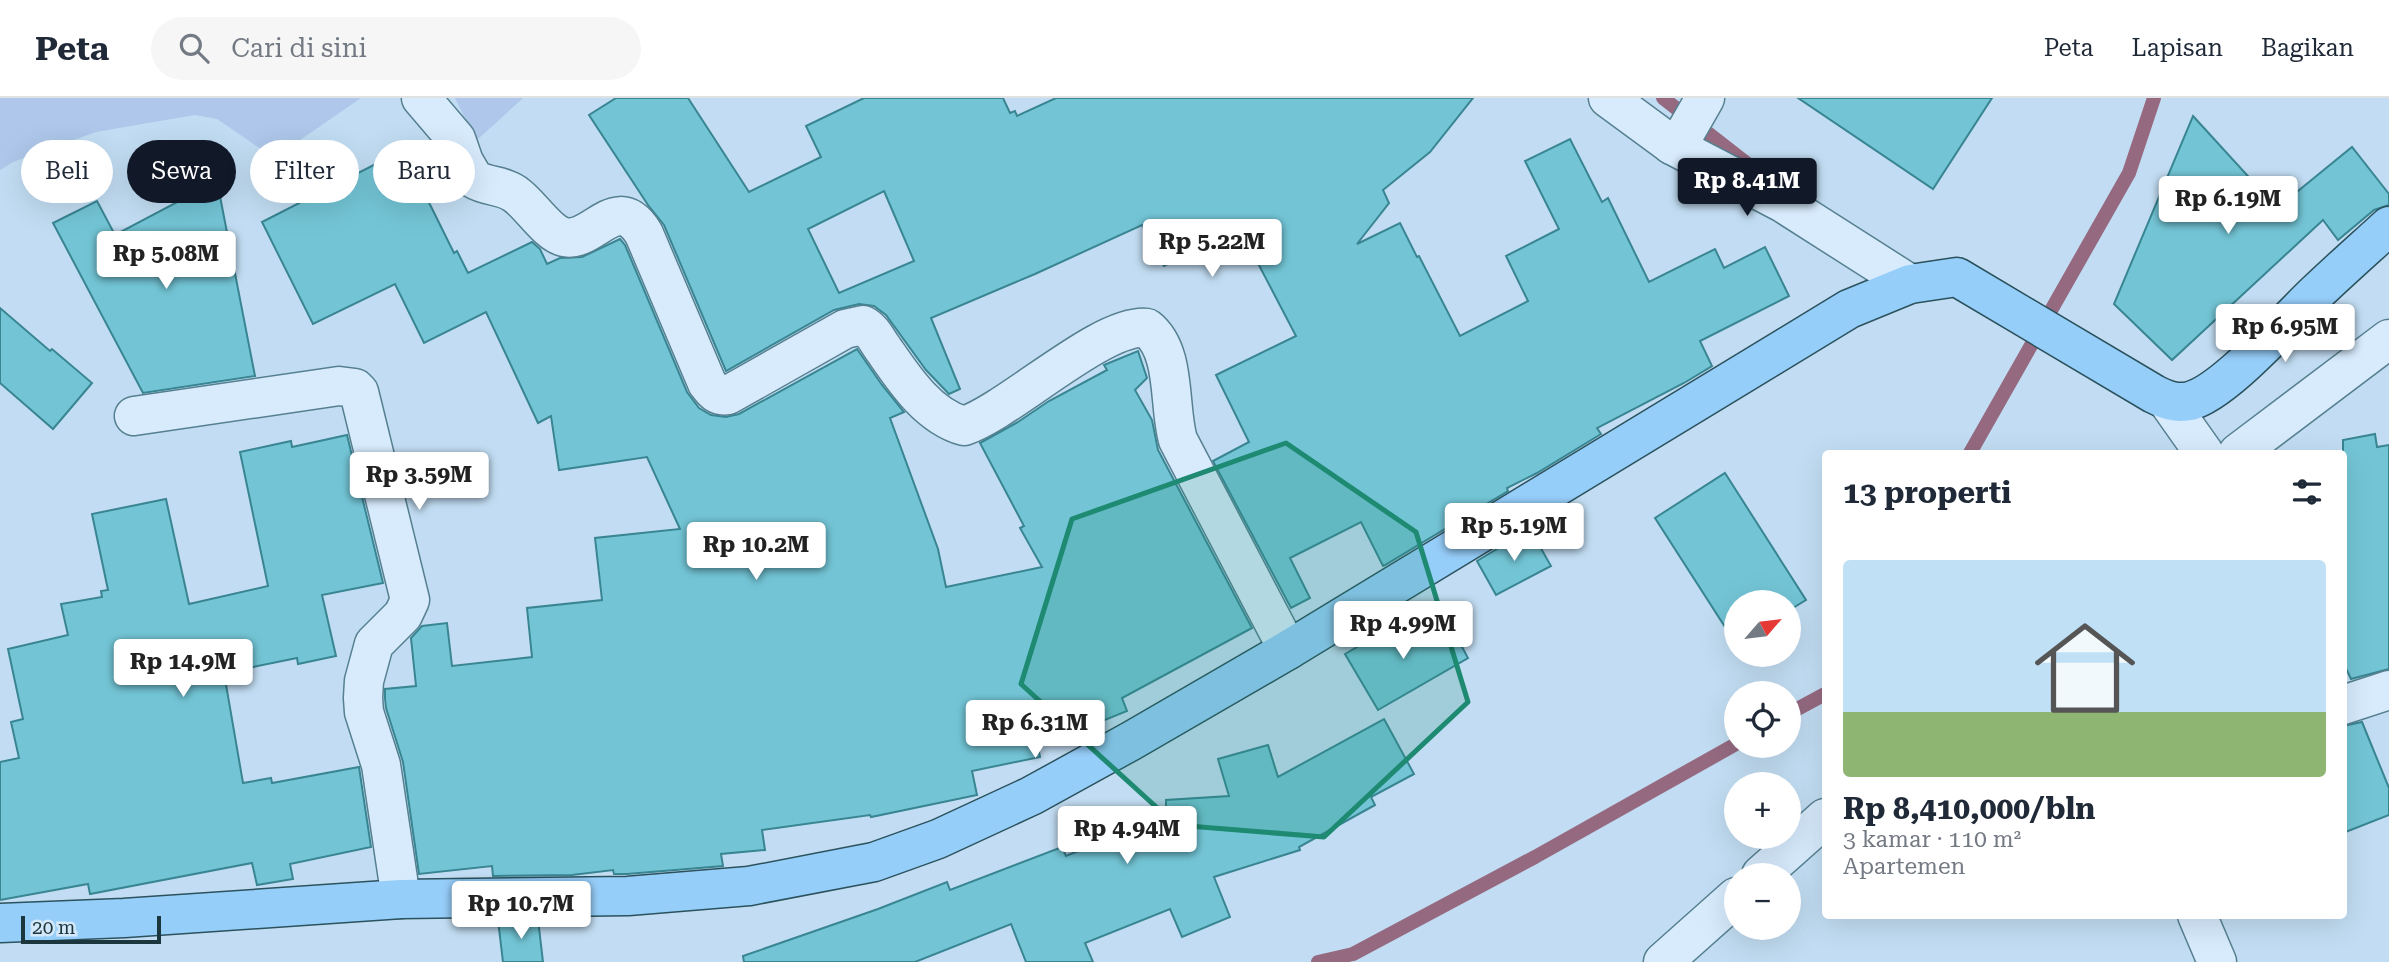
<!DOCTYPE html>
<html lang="id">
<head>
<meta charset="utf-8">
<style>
  body { margin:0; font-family:"Roboto Serif",serif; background:#f6f6f7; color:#1f2937; height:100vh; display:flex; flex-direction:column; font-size:26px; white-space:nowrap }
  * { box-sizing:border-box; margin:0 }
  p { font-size:23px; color:#747a83 }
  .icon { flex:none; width:38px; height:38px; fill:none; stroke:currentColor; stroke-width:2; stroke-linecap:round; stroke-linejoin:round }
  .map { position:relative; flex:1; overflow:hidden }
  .details { position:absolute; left:1822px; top:352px; width:525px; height:469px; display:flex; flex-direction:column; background:#fff; border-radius:7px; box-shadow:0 7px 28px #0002 }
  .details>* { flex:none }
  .hud { position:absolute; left:21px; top:42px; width:665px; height:63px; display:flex; gap:14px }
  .needle { width:46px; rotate:62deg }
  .fabs { position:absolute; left:1724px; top:492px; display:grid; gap:14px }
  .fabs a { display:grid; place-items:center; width:77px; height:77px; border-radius:50%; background:#fff; box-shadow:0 7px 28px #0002; font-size:35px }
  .scale { position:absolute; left:21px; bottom:18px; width:140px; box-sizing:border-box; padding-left:7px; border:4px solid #1c363e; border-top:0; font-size:19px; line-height:24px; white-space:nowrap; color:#1c363e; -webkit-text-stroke:5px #d3e8f9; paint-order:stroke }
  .price { position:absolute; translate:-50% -60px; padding:0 16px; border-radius:7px; background:#fff; color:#222; font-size:23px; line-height:46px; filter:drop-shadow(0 2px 4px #0008) }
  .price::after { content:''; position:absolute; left:50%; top:42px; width:21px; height:16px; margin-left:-10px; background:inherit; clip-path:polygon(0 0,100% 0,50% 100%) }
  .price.selected { background:#111827; color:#fff }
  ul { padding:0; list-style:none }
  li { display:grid; align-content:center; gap:14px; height:371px; padding:0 21px }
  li+li { border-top:2px solid #e0e1e3 }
  li span { display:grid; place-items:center; height:217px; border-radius:7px; color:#555 }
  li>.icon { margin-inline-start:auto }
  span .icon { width:126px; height:126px; fill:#fffc; stroke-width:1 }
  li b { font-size:30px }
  h2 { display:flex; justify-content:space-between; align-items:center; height:84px; padding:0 21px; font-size:30px }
  .tag { padding:0 24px; border-radius:32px; background:#fff; box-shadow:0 7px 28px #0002; font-size:24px; line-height:63px }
  .tag.selected { background:#111827; color:#fff }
  header { display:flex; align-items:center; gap:42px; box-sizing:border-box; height:98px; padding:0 35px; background:#fff; border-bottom:2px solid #e0e1e3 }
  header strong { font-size:33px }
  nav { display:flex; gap:38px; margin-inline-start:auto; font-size:24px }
  .search { width:490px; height:63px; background:#f6f6f7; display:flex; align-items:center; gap:18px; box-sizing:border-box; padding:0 24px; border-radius:38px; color:#747a83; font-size:26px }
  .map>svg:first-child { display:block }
  .farmland { fill:#aec7ea }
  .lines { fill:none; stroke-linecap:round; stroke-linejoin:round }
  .stream { stroke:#956a80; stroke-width:14 }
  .building { fill:#73c5d6; stroke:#398592; stroke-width:2; fill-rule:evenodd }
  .minor-casing { stroke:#568090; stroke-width:41 }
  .major-casing { stroke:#2b525d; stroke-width:41 }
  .minor { stroke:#d7ebfd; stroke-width:38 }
  .major { stroke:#96cefa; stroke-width:38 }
  .marked { fill:#1e8a72; fill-opacity:0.2; stroke:#1e8a72; stroke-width:5; stroke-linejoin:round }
</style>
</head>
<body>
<header>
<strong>Peta</strong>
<div class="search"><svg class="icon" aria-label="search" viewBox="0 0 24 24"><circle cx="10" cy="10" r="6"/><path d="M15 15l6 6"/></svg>Cari di sini</div>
<nav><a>Peta</a><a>Lapisan</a><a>Bagikan</a></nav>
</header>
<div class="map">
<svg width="2389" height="864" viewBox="0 0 2389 864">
  <rect width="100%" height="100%" fill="#c2ddf3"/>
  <g class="farmland">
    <path d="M 0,0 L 361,0 L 274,60 L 217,21 L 195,17 L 96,34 L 13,64 L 0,72 Z"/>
    <path d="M 455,0 L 523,0 L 476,43 Z"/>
  </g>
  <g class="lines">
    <g class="stream">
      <path d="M 1663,0 L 1754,71"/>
      <path d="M 1970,355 L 2129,75 L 2154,0"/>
      <path d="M 1788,616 L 1825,596"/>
      <path d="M 1318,864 L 1353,856 L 1535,759 L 1736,646"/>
    </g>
  </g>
  <g class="building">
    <path d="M 616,0 L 688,0 L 749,94 L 821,59 L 806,28 L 864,0 L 1003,0 L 1010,15 L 1015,13 L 1017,18 L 1056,0 L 1473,0 L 1430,54 L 1383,92 L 1389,105 L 1357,146 L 1400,125 L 1417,159 L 1419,158 L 1460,238 L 1528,203 L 1506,158 L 1559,131 L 1525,63 L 1570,41 L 1602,104 L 1608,100 L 1649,184 L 1715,151 L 1724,170 L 1765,149 L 1789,198 L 1700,243 L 1712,268 L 1684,285 L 1597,330 L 1601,336 L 1537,375 L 1507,390 L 1508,393 L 1385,467 L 1383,468 L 1361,424 L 1290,460 L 1310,500 L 1291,510 L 1213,363 L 1249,344 L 1216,277 L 1296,238 L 1239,129 L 1164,168 L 1142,127 L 1035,176 L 931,220 L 960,291 L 949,296 L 926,272 L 886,217 L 874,208 L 859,206 L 834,212 L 726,273 L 664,127 L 648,107 L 589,17 ZM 884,93 L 914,163 L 839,195 L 808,131 Z"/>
    <path d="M 1798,0 L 1992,0 L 1933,91 Z"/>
    <path d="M 2193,18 L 2277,110 L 2352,49 L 2389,96 L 2389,107 L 2374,112 L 2338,142 L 2323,122 L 2172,262 L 2114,206 Z"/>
    <path d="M 403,52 L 454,155 L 457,153 L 468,175 L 532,144 L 540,151 L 547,166 L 560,160 L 582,159 L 620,141 L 625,147 L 687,294 L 699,310 L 711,317 L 726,319 L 739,316 L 857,251 L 882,287 L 904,314 L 890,320 L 938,451 L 946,489 L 1042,469 L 1020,430 L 1024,428 L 980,345 L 1018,324 L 1049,303 L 1107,272 L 1104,267 L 1138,253 L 1147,280 L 1135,292 L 1152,322 L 1158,352 L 1252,530 L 1122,600 L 1127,613 L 1038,649 L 1040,659 L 972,673 L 977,697 L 871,719 L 870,717 L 762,732 L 765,752 L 721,756 L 723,768 L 627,776 L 614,776 L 613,772 L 572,777 L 493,778 L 492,768 L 419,776 L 403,664 L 386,610 L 385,600 L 385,591 L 416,588 L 411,540 L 422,528 L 447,525 L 452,568 L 532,559 L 527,510 L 602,502 L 595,440 L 680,431 L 647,359 L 559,372 L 551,318 L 538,325 L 486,214 L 424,245 L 395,186 L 313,226 L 262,124 Z"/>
    <path d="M 217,83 L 255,278 L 143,295 L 53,125 L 97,103 L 115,137 Z"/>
    <path d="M 0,210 L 50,253 L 52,251 L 92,285 L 53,331 L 0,285 Z"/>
    <path d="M 2375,336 L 2377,349 L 2389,347 L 2389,571 L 2351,581 L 2343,564 L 2343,342 Z"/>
    <path d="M 347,337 L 383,485 L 322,497 L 336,558 L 298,566 L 297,560 L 224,575 L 243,685 L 271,680 L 272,685 L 359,669 L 371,749 L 290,766 L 293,781 L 257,787 L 252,765 L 90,796 L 88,786 L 0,802 L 0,664 L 19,660 L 11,624 L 23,621 L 8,551 L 68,537 L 61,506 L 102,499 L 101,493 L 108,492 L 92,416 L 166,401 L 189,506 L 268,488 L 240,354 L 291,343 L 292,349 Z"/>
    <path d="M 1725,375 L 1806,502 L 1788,513 L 1788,504 L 1736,504 L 1736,546 L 1655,420 Z"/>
    <path d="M 1530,431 L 1551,468 L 1496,497 L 1477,463 Z"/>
    <path d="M 1405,521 L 1419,545 L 1451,528 L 1468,560 L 1378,612 L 1345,556 Z"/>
    <path d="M 1384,621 L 1414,676 L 1371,699 L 1375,707 L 1299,749 L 1300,752 L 1214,779 L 1230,819 L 1182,839 L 1170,811 L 1085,845 L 1093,864 L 1026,864 L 1011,826 L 915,864 L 744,864 L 743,858 L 878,811 L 947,784 L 950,792 L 1062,749 L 1066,758 L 1166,717 L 1166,702 L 1229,698 L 1218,661 L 1268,647 L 1278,679 Z"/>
    <path d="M 2362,624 L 2389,690 L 2389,717 L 2343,735 L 2343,628 Z"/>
    <path d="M 538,821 L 543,864 L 503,864 L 498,822 Z"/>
  </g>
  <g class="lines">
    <defs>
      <g id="minor">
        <path d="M 421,0 L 456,41 L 464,64 L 474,81 C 487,89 503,87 515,96 C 530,106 547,135 564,139 C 593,146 617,91 644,136 L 707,285 C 713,293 717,299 728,297 L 845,231 L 863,227 C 873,232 877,243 884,252 C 904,281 928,318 964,328 C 1011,312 1102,225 1147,230 C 1177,254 1168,307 1178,342 L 1288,552"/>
        <path d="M 1608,0 L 1672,47"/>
        <path d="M 1705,0 L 1685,35 L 1672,47 L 1783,105 L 1910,186"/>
        <path d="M 2168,304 L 2204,355"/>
        <path d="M 134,318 L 339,288 L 355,290 L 359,294 L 410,502 L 403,517 L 374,546 L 364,583 L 363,600 L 364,614 L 381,667 L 401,801"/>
        <path d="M 2238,355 L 2389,241"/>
        <path d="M 2343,607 L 2389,592"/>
        <path d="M 1761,777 L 1825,720"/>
        <path d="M 2197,817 L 2217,864"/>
        <path d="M 1663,864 L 1736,799"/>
      </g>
      <path id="major" d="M 0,825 L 124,820 L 401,801 L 628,798 L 749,788 L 874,764 L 938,741 L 1031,698 L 1131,643 L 1288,552 L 1849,211 L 1910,186 L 1957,179 L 2154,296 C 2166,302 2176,306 2190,303 C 2225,294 2288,221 2317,194 C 2340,172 2365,150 2389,128"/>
    </defs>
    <use href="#minor" class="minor-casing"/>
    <use href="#major" class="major-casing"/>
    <use href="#minor" class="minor"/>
    <use href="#major" class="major"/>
  </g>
  <path class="marked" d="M 1286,345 L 1416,434 L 1468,604 L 1324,739 L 1176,727 L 1021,586 L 1072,421 Z"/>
</svg>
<div class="fabs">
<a><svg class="needle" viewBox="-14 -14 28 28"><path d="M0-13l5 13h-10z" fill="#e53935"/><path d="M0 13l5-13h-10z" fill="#747a83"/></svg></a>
<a><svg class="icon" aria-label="locate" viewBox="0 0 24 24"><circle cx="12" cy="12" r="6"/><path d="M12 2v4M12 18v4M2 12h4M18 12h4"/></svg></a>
<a>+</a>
<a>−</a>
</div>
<div class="scale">20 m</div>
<b class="price selected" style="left:1747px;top:120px">Rp 8.41M</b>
<b class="price" style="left:2228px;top:138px">Rp 6.19M</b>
<b class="price" style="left:1212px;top:181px">Rp 5.22M</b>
<b class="price" style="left:166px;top:193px">Rp 5.08M</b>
<b class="price" style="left:2285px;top:266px">Rp 6.95M</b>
<b class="price" style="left:419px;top:414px">Rp 3.59M</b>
<b class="price" style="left:1514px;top:465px">Rp 5.19M</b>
<b class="price" style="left:756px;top:484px">Rp 10.2M</b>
<b class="price" style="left:1403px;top:563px">Rp 4.99M</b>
<b class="price" style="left:183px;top:601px">Rp 14.9M</b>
<b class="price" style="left:1035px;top:662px">Rp 6.31M</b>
<b class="price" style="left:1127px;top:768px">Rp 4.94M</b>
<b class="price" style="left:521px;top:843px">Rp 10.7M</b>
<div class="hud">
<a class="tag">Beli</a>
<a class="tag selected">Sewa</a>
<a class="tag">Filter</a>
<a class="tag">Baru</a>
</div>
<section class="details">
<h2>13 properti<svg class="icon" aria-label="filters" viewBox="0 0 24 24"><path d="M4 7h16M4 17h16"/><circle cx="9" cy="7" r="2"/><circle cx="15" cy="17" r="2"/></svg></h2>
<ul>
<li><span style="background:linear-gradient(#bfe0f5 70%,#8fb573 0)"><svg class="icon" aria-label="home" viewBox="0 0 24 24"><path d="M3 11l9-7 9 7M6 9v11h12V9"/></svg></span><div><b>Rp 8,410,000/bln</b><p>3 kamar · 110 m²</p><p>Apartemen</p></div></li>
</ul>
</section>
</div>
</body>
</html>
